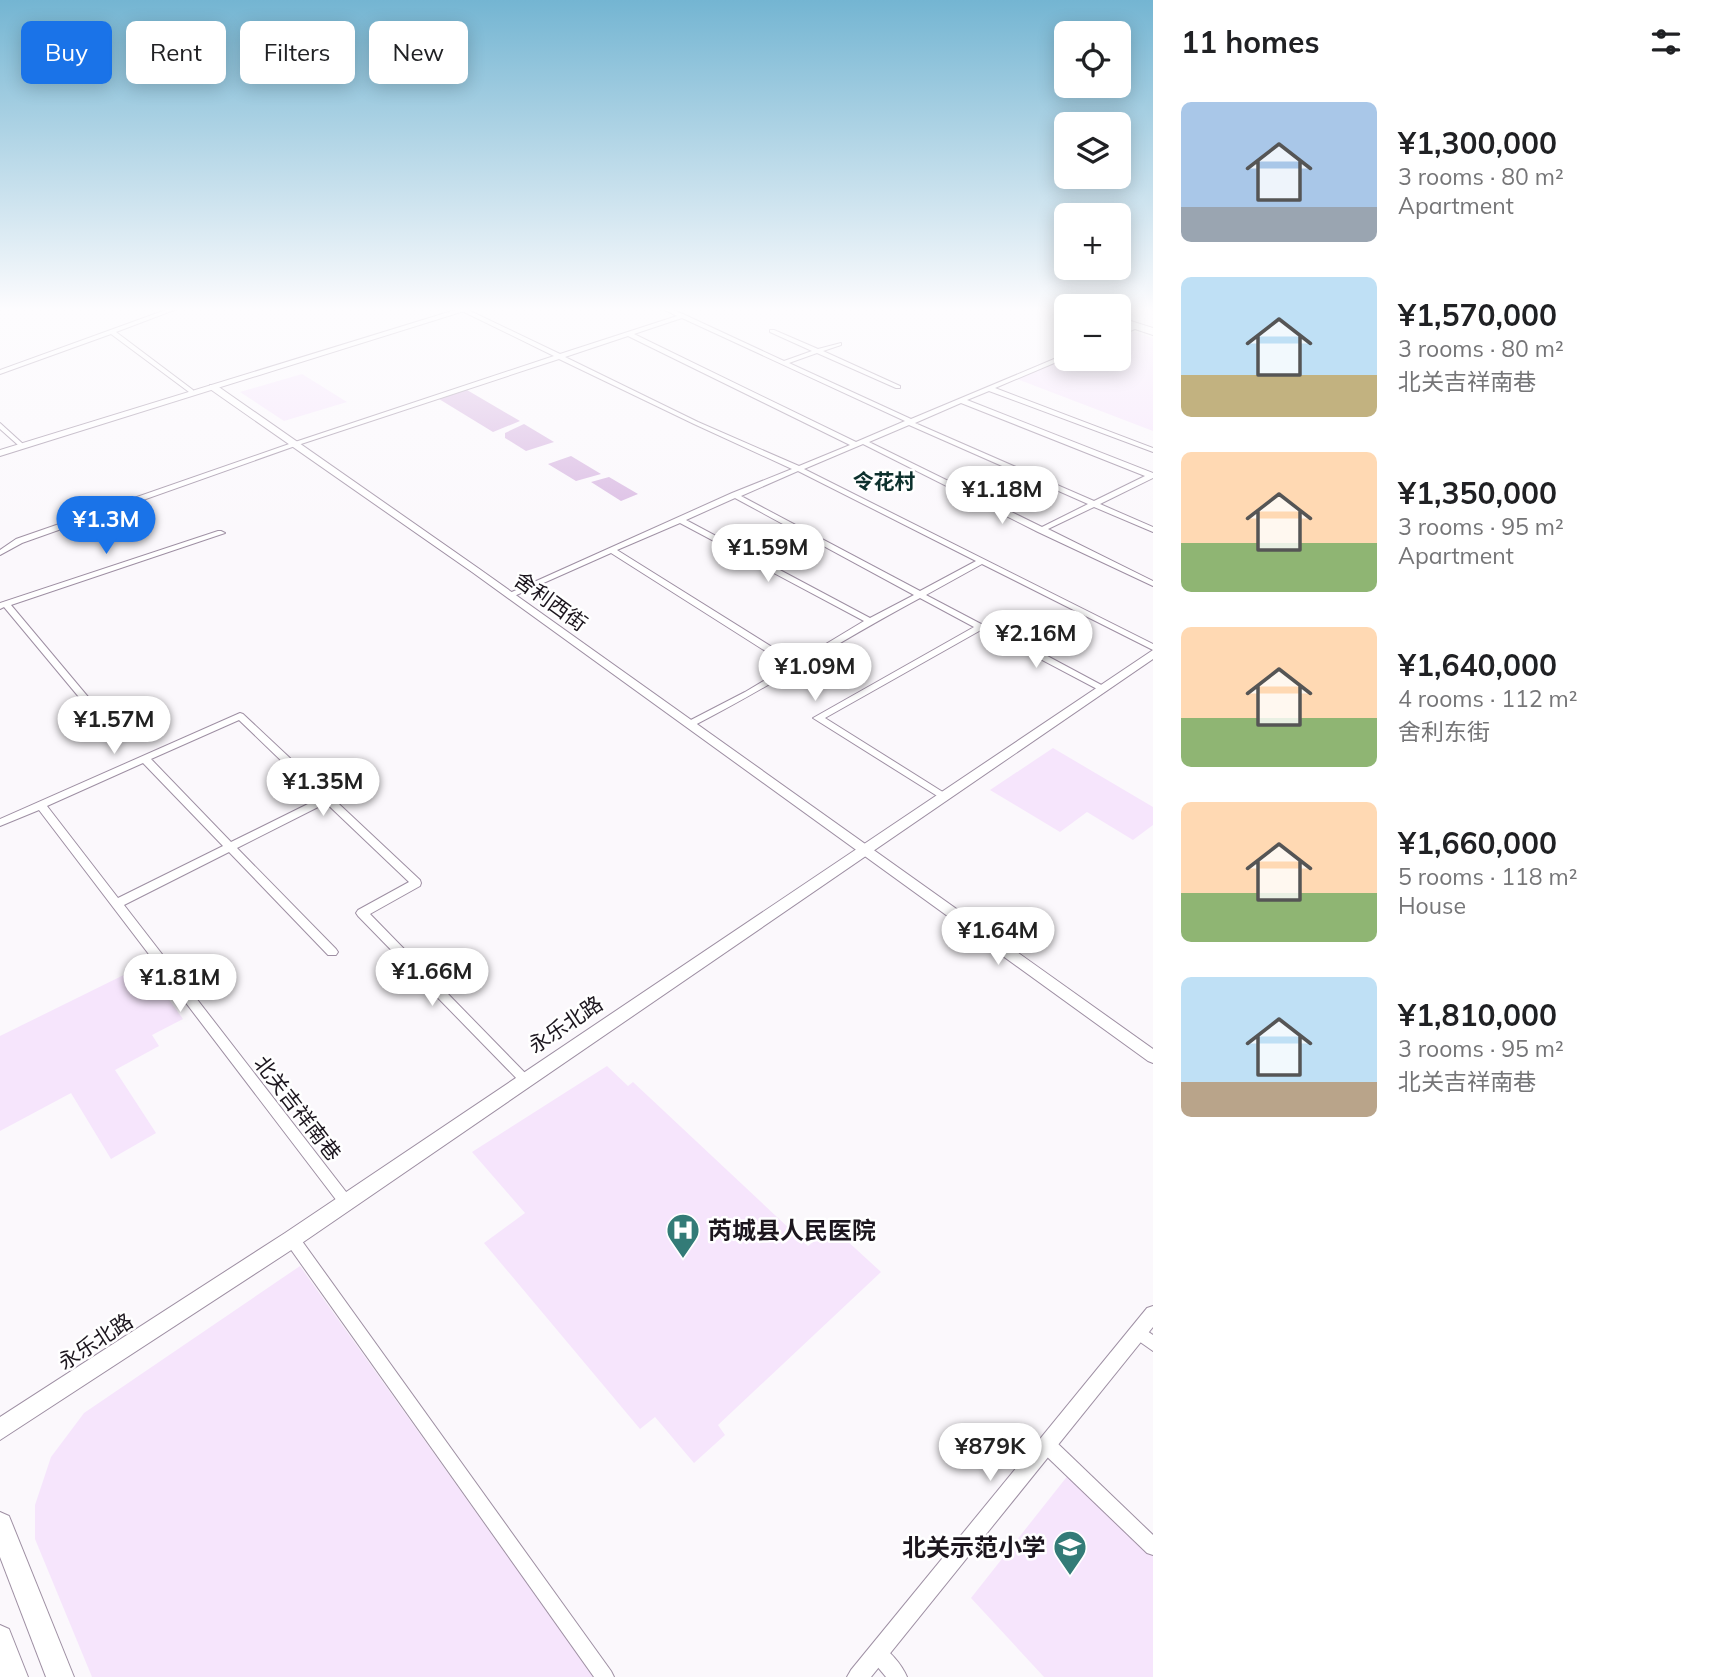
<!DOCTYPE html>
<html lang="en">
<head>
<meta charset="utf-8">
<style>
  body { margin:0; font-family:Mulish,"Noto Sans SC",sans-serif; background:#f6f6f6; color:#202124; height:100vh; display:flex; flex-direction:column; font-size:26px; white-space:nowrap }
  * { box-sizing:border-box; margin:0 }
  p { font-size:23px; color:#757577 }
  .icon { flex:none; width:38px; height:38px; fill:none; stroke:currentColor; stroke-width:2; stroke-linecap:round; stroke-linejoin:round }
  .map { position:relative; flex:1; overflow:hidden }
  .panel { display:flex; flex-direction:column; background:#fff; width:560px }
  .panel>* { flex:none }
  .guide { position:absolute; left:21px; top:21px; width:665px; height:63px; display:flex; gap:14px }
  .fabs { position:absolute; left:1054px; top:21px; display:grid; gap:14px }
  .fabs a { display:grid; place-items:center; width:77px; height:77px; border-radius:10px; background:#fff; box-shadow:0 4px 18px #0003; font-size:35px }
  .price { position:absolute; translate:-50% -60px; padding:0 16px; border-radius:24px; background:#fff; color:#222; font-size:23px; line-height:46px; filter:drop-shadow(0 2px 4px #0008) }
  .price::after { content:''; position:absolute; left:50%; top:42px; width:21px; height:16px; margin-left:-10px; background:inherit; clip-path:polygon(0 0,100% 0,50% 100%) }
  .price.active { background:#1a73e8; color:#fff }
  ul { padding:0; list-style:none }
  li { display:flex; align-items:center; gap:21px; height:175px; padding:0 28px }
  li span { display:grid; place-items:center; flex:none; width:196px; height:140px; border-radius:10px; color:#555 }
  li>.icon { margin-inline-start:auto }
  span .icon { width:84px; height:84px; fill:#fffc; stroke-width:1 }
  li b { font-size:30px }
  h2 { display:flex; justify-content:space-between; align-items:center; height:84px; padding:0 28px; font-size:30px }
  .pill { padding:0 24px; border-radius:10px; background:#fff; box-shadow:0 4px 18px #0003; font-size:24px; line-height:63px }
  .pill.active { background:#1a73e8; color:#fff }
  main { display:flex; flex:1; min-height:0 }
  .map>svg:first-child { display:block }
  .built { fill:#f6e5fc }
  .green { fill:#d9b9e2 }
  .lines { fill:none; stroke-linecap:round; stroke-linejoin:round }
  .minor-casing { stroke:#9e8fa3; stroke-width:2 }
  .tertiary-casing { stroke:#9e8fa3; stroke-width:2 }
  .secondary-casing { stroke:#9e8fa3; stroke-width:2 }
  .primary-casing { stroke:#9e8fa3; stroke-width:2 }
  .minor { fill:#fff; fill-rule:evenodd }
  .tertiary { fill:#fff; fill-rule:evenodd }
  .secondary { fill:#fff; fill-rule:evenodd }
  .primary { fill:#fff; fill-rule:evenodd }
  .labels { text-anchor:middle; dominant-baseline:central; stroke-width:5; stroke-linejoin:round; paint-order:stroke }
  .far-quarter-label { font-size:21px; font-weight:bold; fill:#0c302d; stroke:#fff }
  .street-label { font-size:21px; fill:#1c161e; stroke:#fff }
  .near-poi-label { font-size:24px; font-weight:bold; fill:#1c161e; stroke:#fff; text-anchor:start }
</style>
</head>
<body>
<main>
<div class="map">
<svg width="1153" height="1677" viewBox="0 0 1153 1677">
  <rect width="100%" height="100%" fill="#fbf8fc"/>
  <g class="built">
    <path d="M 1132,331 L 1153,338 L 1153,431 L 1017,379 L 1066,359 L 1118,359 L 1118,336 Z"/>
    <path d="M 302,374 L 347,402 L 284,421 L 240,392 Z"/>
    <path d="M 1053,748 L 1153,807 L 1153,825 L 1133,840 L 1087,812 L 1060,832 L 990,790 Z"/>
    <path d="M 144,965 L 183,1019 L 152,1035 L 159,1046 L 115,1070 L 156,1133 L 111,1159 L 71,1093 L 0,1131 L 0,1036 Z"/>
    <path d="M 607,1066 L 628,1086 L 633,1082 L 808,1246 L 832,1227 L 881,1272 L 718,1425 L 725,1435 L 694,1463 L 655,1417 L 640,1429 L 484,1243 L 525,1213 L 472,1152 Z"/>
    <path d="M 300,1266 L 525,1581 L 593,1677 L 92,1677 L 35,1539 L 35,1505 L 51,1457 L 84,1413 Z"/>
    <path d="M 1069,1474 L 1153,1555 L 1153,1677 L 1044,1677 L 971,1598 Z"/>
  </g>
  <g class="green">
    <path d="M 467,390 L 520,421 L 493,432 L 439,399 Z"/>
    <path d="M 524,424 L 554,442 L 526,451 L 505,438 L 505,433 Z"/>
    <path d="M 571,456 L 601,474 L 576,481 L 548,464 Z"/>
    <path d="M 609,477 L 638,494 L 621,501 L 591,482 Z"/>
  </g>
  <g class="lines">
    <defs>
      <g id="minor">
        <path d="M 174,307 L 182,307 L 116,332 L 193,390 L 193,392 L 189,392 L 111,334 L 0,374 L 0,370 Z"/>
        <path d="M 659,307 L 666,307 L 685,315 L 784,361 L 812,351 L 770,332 L 770,330 L 774,330 L 818,349 L 841,343 L 841,345 L 823,351 L 900,386 L 900,388 L 896,388 L 817,353 L 789,363 L 911,419 L 1066,354 L 1066,358 L 995,388 L 1153,448 L 1153,452 L 989,391 L 967,400 L 1153,473 L 1153,478 L 1100,504 L 1153,527 L 1153,532 L 1094,507 L 1048,529 L 1153,581 L 1153,586 L 1038,532 L 863,444 L 804,469 L 1153,644 L 1153,650 L 982,564 L 926,595 L 983,625 L 999,630 L 1107,688 L 1105,690 L 1099,690 L 993,634 L 981,630 L 825,718 L 946,794 L 947,796 L 942,799 L 813,718 L 974,627 L 920,598 C 843,639 771,686 693,726 L 687,726 L 685,724 L 687,722 L 745,692 L 789,666 L 611,553 L 512,597 L 509,597 L 505,595 L 732,493 L 792,469 L 694,424 L 559,359 L 298,445 L 22,543 L 0,555 L 0,550 L 16,539 L 292,443 L 554,356 L 462,311 L 462,309 L 466,309 L 560,354 L 677,316 ZM 682,318 L 905,421 L 856,442 L 634,334 ZM 628,336 L 850,445 L 799,466 L 698,422 L 565,357 ZM 961,403 L 1145,476 L 1094,501 L 915,423 ZM 909,425 L 1088,504 L 1042,527 L 869,442 ZM 798,471 L 976,561 L 920,591 L 741,496 ZM 735,498 L 914,595 L 870,618 L 686,520 ZM 680,523 L 864,621 L 796,662 L 617,550 Z"/>
        <path d="M 1118,320 L 1153,331 L 1153,335 L 1135,329 L 1118,336 L 1118,332 L 1129,327 L 1118,324 Z"/>
        <path d="M 0,423 L 22,443 L 22,445 L 18,445 L 0,429 Z"/>
        <path d="M 218,531 L 221,531 L 225,533 L 11,605 L 99,710 L 101,712 L 99,714 L 93,714 L 4,607 L 0,609 L 0,603 Z"/>
        <path d="M 240,713 L 243,714 L 420,880 L 421,883 L 420,886 L 370,914 L 531,1079 L 529,1083 L 525,1084 L 521,1083 L 358,916 L 356,913 L 358,910 L 409,882 L 326,803 L 237,848 L 336,949 L 338,952 L 336,955 L 328,955 L 229,852 L 124,905 L 350,1197 L 352,1201 L 350,1205 L 345,1207 L 340,1205 L 39,810 L 0,826 L 0,819 ZM 239,720 L 320,798 L 231,842 L 151,759 ZM 143,763 L 223,846 L 118,898 L 47,806 Z"/>
        <path d="M 292,1233 L 297,1234 L 611,1671 L 614,1677 L 594,1677 L 287,1244 L 285,1239 L 287,1234 Z"/>
        <path d="M 1138,1325 L 1153,1335 L 1153,1351 L 1133,1337 L 1131,1332 L 1133,1327 Z"/>
        <path d="M 1047,1437 L 1053,1439 L 1153,1535 L 1153,1555 L 1147,1553 L 1041,1451 L 1039,1445 L 1041,1439 Z"/>
        <path d="M 877,1644 C 889,1649 902,1665 907,1677 L 886,1677 L 871,1659 L 868,1653 L 871,1647 Z"/>
      </g>
      <g id="tertiary">
        <path d="M 1118,317 L 1153,328 L 1153,332 L 1118,321 Z"/>
        <path d="M 210,385 L 216,385 L 478,568 L 1153,1049 L 1153,1063 L 1148,1061 L 472,572 L 210,389 Z"/>
        <path d="M 1153,1306 L 1153,1327 L 871,1677 L 847,1677 L 851,1670 L 1147,1308 Z"/>
      </g>
      <g id="secondary">
        <path d="M 465,307 L 477,307 L 0,456 L 0,450 Z"/>
        <path d="M 1153,650 L 1153,659 L 299,1245 L 0,1440 L 0,1417 L 285,1233 Z"/>
      </g>
      <g id="primary">
        <path d="M 0,1512 L 9,1516 L 74,1677 L 46,1677 L 0,1557 Z"/>
        <path d="M 0,1625 L 9,1629 L 28,1677 L 0,1677 Z"/>
      </g>
    </defs>
    <use href="#minor" class="minor-casing"/>
    <use href="#tertiary" class="tertiary-casing"/>
    <use href="#secondary" class="secondary-casing"/>
    <use href="#primary" class="primary-casing"/>
    <use href="#minor" class="minor"/>
    <use href="#tertiary" class="tertiary"/>
    <use href="#secondary" class="secondary"/>
    <use href="#primary" class="primary"/>
  </g>
  <linearGradient id="sky" x2="0" y2="1"><stop stop-color="#74b5d2"/><stop offset="0.57" stop-color="#fdfcfe"/><stop offset="1" stop-color="#fdfcfe" stop-opacity="0"/></linearGradient>
  <rect width="1153" height="542" fill="url(#sky)"/>
  <defs>
    <symbol id="hospital-pin" viewBox="-11 -11 22 30"><path d="M0 17L-7.5 6A9.5 9.5 0 1 1 7.5 6Z" fill="#337b77" stroke="#fff"/><path d="M-5-5h3v3.5h4V-5h3V5h-3V1.5h-4V5h-3Z" fill="#fff"/></symbol>
    <symbol id="school-pin" viewBox="-11 -11 22 30"><path d="M0 17L-7.5 6A9.5 9.5 0 1 1 7.5 6Z" fill="#337b77" stroke="#fff"/><path d="M0-5L7-2L0 1L-7-2ZM-4 1L0 2.5L4 1V4Q0 6-4 4Z" fill="#fff"/></symbol>
  </defs>
  <g fill-rule="evenodd">
    <use href="#hospital-pin" x="664" y="1211" width="38" height="52"/>
    <use href="#school-pin" x="1051" y="1528" width="38" height="52"/>
  </g>
  <g class="labels">
    <g class="far-quarter-label">
      <text x="884" y="481">令花村</text>
    </g>
    <g class="street-label">
      <text transform="translate(551 601) rotate(36)">舍利西街</text>
      <text transform="translate(565 1024) rotate(-34)">永乐北路</text>
      <text transform="translate(298 1108) rotate(52)">北关吉祥南巷</text>
      <text transform="translate(95 1341) rotate(-33)">永乐北路</text>
    </g>
    <g class="near-poi-label">
      <text x="708" y="1230">芮城县人民医院</text>
      <text x="1046" y="1547" text-anchor="end">北关示范小学</text>
    </g>
  </g>
</svg>
<div class="fabs">
<a><svg class="icon" aria-label="locate" viewBox="0 0 24 24"><circle cx="12" cy="12" r="6"/><path d="M12 2v4M12 18v4M2 12h4M18 12h4"/></svg></a>
<a><svg class="icon" aria-label="layers" viewBox="0 0 24 24"><path d="M12 4l9 5-9 5-9-5zM3 14l9 5 9-5"/></svg></a>
<a>+</a>
<a>−</a>
</div>
<b class="price" style="left:1002px;top:526px">¥1.18M</b>
<b class="price active" style="left:106px;top:556px">¥1.3M</b>
<b class="price" style="left:768px;top:584px">¥1.59M</b>
<b class="price" style="left:1036px;top:670px">¥2.16M</b>
<b class="price" style="left:815px;top:703px">¥1.09M</b>
<b class="price" style="left:114px;top:756px">¥1.57M</b>
<b class="price" style="left:323px;top:818px">¥1.35M</b>
<b class="price" style="left:998px;top:967px">¥1.64M</b>
<b class="price" style="left:432px;top:1008px">¥1.66M</b>
<b class="price" style="left:180px;top:1014px">¥1.81M</b>
<b class="price" style="left:990px;top:1483px">¥879K</b>
<div class="guide">
<a class="pill active">Buy</a>
<a class="pill">Rent</a>
<a class="pill">Filters</a>
<a class="pill">New</a>
</div>
</div>
<section class="panel">
<h2>11 homes<svg class="icon" aria-label="filters" viewBox="0 0 24 24"><path d="M4 7h16M4 17h16"/><circle cx="9" cy="7" r="2"/><circle cx="15" cy="17" r="2"/></svg></h2>
<ul>
<li><span style="background:linear-gradient(#a9c7e8 75%,#9aa5b1 0)"><svg class="icon" aria-label="home" viewBox="0 0 24 24"><path d="M3 11l9-7 9 7M6 9v11h12V9"/></svg></span><div><b>¥1,300,000</b><p>3 rooms · 80 m²</p><p>Apartment</p></div></li>
<li><span style="background:linear-gradient(#bfe0f5 70%,#c2b280 0)"><svg class="icon" aria-label="home" viewBox="0 0 24 24"><path d="M3 11l9-7 9 7M6 9v11h12V9"/></svg></span><div><b>¥1,570,000</b><p>3 rooms · 80 m²</p><p>北关吉祥南巷</p></div></li>
<li><span style="background:linear-gradient(#ffd9b3 65%,#8fb573 0)"><svg class="icon" aria-label="home" viewBox="0 0 24 24"><path d="M3 11l9-7 9 7M6 9v11h12V9"/></svg></span><div><b>¥1,350,000</b><p>3 rooms · 95 m²</p><p>Apartment</p></div></li>
<li><span style="background:linear-gradient(#ffd9b3 65%,#8fb573 0)"><svg class="icon" aria-label="home" viewBox="0 0 24 24"><path d="M3 11l9-7 9 7M6 9v11h12V9"/></svg></span><div><b>¥1,640,000</b><p>4 rooms · 112 m²</p><p>舍利东街</p></div></li>
<li><span style="background:linear-gradient(#ffd9b3 65%,#8fb573 0)"><svg class="icon" aria-label="home" viewBox="0 0 24 24"><path d="M3 11l9-7 9 7M6 9v11h12V9"/></svg></span><div><b>¥1,660,000</b><p>5 rooms · 118 m²</p><p>House</p></div></li>
<li><span style="background:linear-gradient(#bfe0f5 75%,#b9a48a 0)"><svg class="icon" aria-label="home" viewBox="0 0 24 24"><path d="M3 11l9-7 9 7M6 9v11h12V9"/></svg></span><div><b>¥1,810,000</b><p>3 rooms · 95 m²</p><p>北关吉祥南巷</p></div></li>
</ul>
</section>
</main>
</body>
</html>
